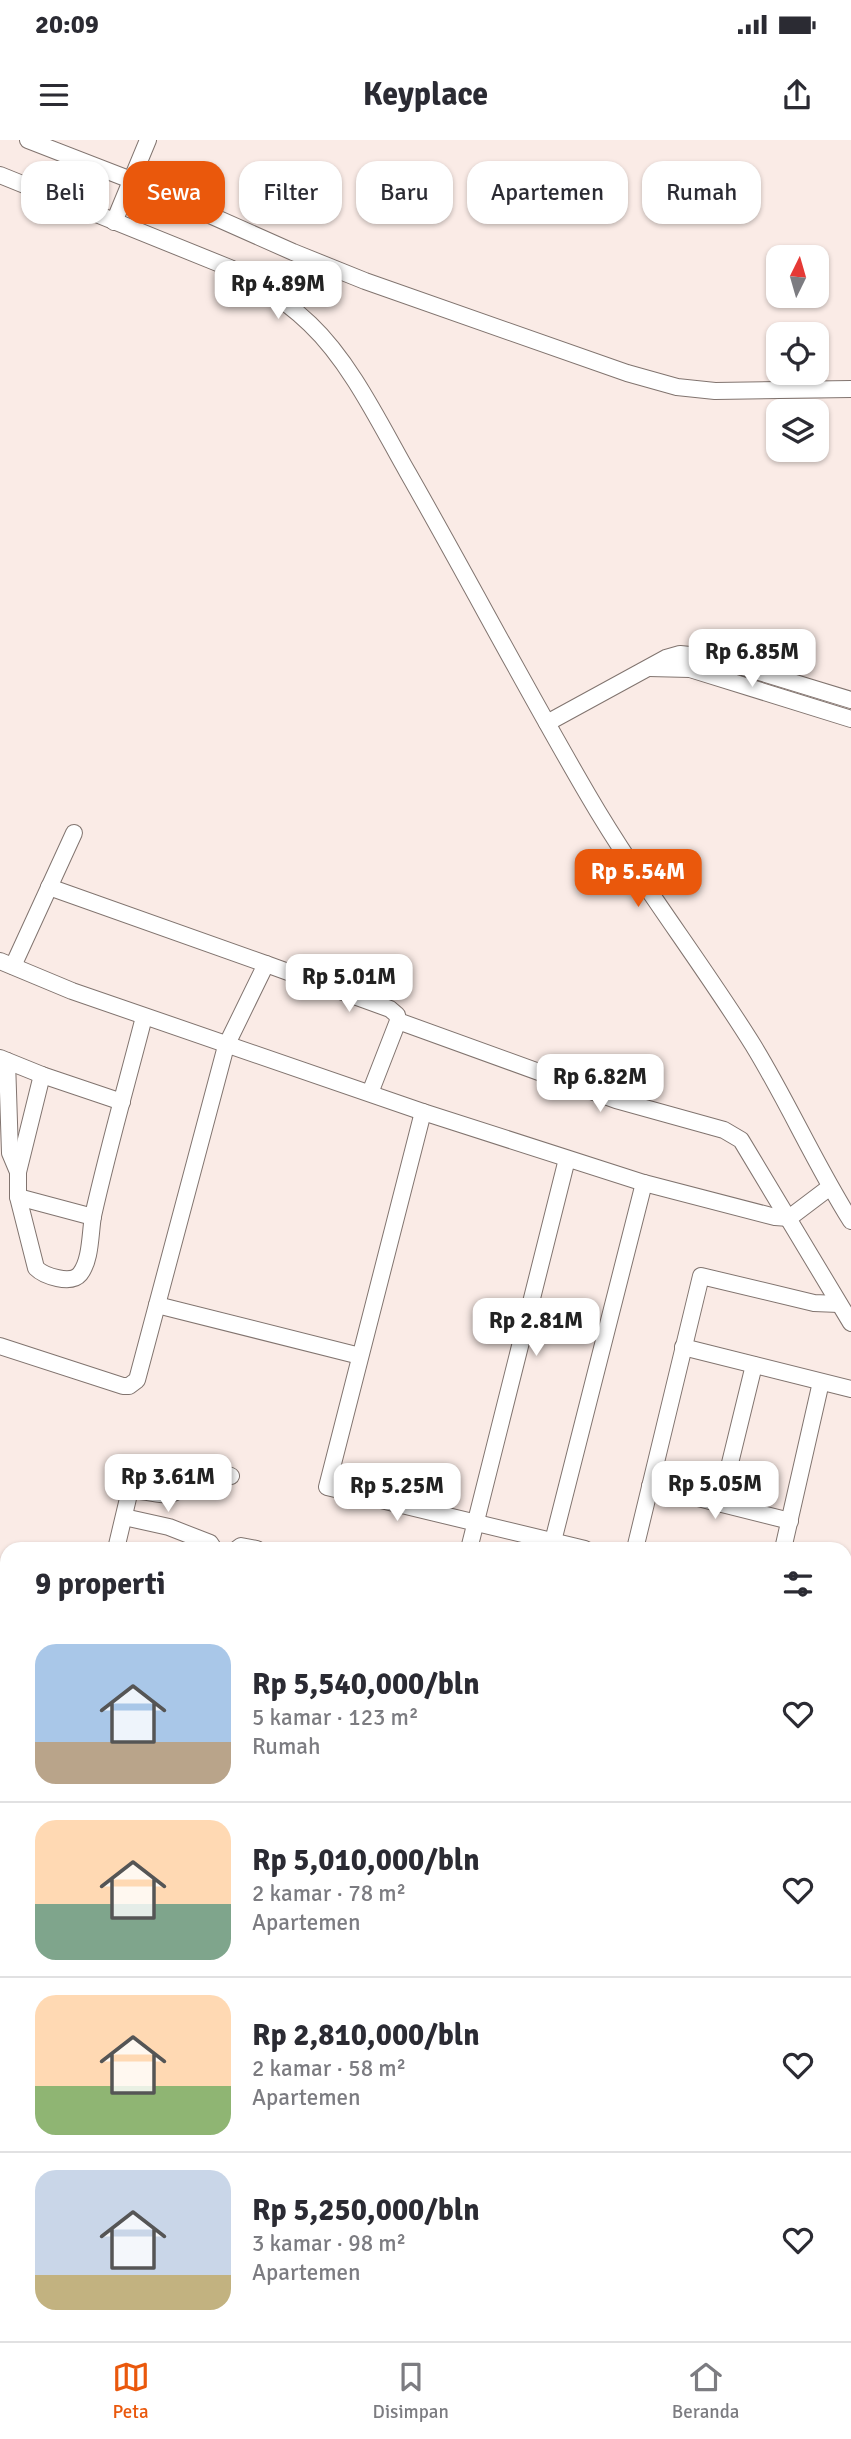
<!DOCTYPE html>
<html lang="id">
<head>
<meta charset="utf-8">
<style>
  body { margin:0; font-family:Signika,sans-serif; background:#f7f7f7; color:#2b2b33; height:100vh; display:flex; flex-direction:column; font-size:26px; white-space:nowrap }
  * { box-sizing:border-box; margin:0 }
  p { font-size:23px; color:#7c7c81 }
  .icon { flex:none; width:38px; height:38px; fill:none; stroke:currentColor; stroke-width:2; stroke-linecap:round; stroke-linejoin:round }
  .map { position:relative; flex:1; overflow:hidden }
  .drawer { position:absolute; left:0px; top:1402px; width:852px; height:800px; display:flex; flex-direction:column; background:#fff; border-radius:21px 21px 0 0; box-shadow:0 2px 5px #0004 }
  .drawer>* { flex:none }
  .top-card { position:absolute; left:21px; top:21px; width:810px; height:63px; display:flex; gap:14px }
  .needle { width:46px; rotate:5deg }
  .controls { position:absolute; left:766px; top:105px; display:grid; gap:14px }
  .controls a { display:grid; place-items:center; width:63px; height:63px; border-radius:14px; background:#fff; box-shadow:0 2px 5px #0004; font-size:35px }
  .price { position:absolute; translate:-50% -60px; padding:0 16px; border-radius:14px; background:#fff; color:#222; font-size:23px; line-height:46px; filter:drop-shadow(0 2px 4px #0008) }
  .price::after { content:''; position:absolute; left:50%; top:42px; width:21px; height:16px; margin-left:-10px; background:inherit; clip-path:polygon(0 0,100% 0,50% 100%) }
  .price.on { background:#ea580c; color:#fff }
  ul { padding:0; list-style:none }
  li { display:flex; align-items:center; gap:21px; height:175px; padding:0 35px }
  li+li { border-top:2px solid #e1e1e2 }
  li span { display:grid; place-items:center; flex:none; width:196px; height:140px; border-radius:21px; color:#555 }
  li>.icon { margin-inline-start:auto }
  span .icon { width:84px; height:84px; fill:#fffc; stroke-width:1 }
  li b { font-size:30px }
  h2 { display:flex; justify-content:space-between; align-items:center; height:84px; padding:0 35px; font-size:30px }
  .tag { padding:0 24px; border-radius:21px; background:#fff; box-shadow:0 2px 5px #0004; font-size:24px; line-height:63px }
  .tag.on { background:#ea580c; color:#fff }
  .status { display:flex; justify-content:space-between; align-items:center; height:49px; padding:0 35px; background:#fff; direction:ltr }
  .status svg { height:19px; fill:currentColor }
  header { display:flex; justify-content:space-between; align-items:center; height:91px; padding:0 35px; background:#fff; font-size:32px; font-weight:700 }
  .tabs { display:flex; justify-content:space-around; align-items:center; height:98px; border-top:2px solid #e1e1e2; background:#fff; font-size:19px; color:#7c7c81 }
  .tabs a { display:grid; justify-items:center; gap:4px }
  .tabs .on { color:#ea580c }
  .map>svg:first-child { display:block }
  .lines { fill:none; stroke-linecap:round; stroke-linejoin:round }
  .minor-casing { stroke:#81746f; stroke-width:18 }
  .minor { stroke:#fff; stroke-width:16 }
</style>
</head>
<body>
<div class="status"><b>20:09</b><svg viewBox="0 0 49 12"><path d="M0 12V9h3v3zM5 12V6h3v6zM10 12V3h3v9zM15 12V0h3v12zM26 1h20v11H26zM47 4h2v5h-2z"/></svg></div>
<header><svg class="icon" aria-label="menu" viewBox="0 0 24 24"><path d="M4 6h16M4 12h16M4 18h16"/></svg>Keyplace<svg class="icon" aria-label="share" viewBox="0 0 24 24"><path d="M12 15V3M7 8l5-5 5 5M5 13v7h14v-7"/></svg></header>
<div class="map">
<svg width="851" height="2201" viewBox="0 0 851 2201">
  <rect width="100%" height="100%" fill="#faebe6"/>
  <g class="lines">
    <defs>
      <g id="minor">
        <path d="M 28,0 L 131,40 L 293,112 L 365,141 L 627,233 L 677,247 L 715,251 L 851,249"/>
        <path d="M 0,35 L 230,128 C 260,144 286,161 310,184 C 351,223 380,284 408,333 C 469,440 526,549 588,655 C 638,741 700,820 753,905 C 788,962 815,1024 851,1081"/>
        <path d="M 114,82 L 148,0"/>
        <path d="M 649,528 L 690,529 L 851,579"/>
        <path d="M 547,583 L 666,518 L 680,514 L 710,517 L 851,560"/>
        <path d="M 0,821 L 72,851 L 423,972 L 644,1043 L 775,1077 L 789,1078 L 830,1047"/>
        <path d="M 266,824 L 390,869 L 397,875 L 398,881 L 370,953"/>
        <path d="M 13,826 L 74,693"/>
        <path d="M 398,881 L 616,960 L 724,990 L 741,1000 L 851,1183"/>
        <path d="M 0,918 L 42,935 L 122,962"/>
        <path d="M 7,921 L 10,1013 L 18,1032"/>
        <path d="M 42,935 L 18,1032 L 18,1057 L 36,1128 C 44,1136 71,1145 80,1134 C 91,1120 90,1094 93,1076 C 108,1009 127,943 144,877"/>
        <path d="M 423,972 L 327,1347 L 585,1409"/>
        <path d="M 18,1057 L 93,1077"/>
        <path d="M 157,1165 L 360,1216"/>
        <path d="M 0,1206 L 123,1246 L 129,1246 L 137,1240 L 226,906 L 266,824 L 49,747"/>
        <path d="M 683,1207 L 851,1249"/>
        <path d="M 650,1346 L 790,1381"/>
        <path d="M 720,1364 L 754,1225"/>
        <path d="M 124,1377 L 169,1387 L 210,1403 L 214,1409"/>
        <path d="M 116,1409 L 130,1350 C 171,1353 172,1366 198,1326 L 231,1336"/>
        <path d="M 237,1409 L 241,1406 L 257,1409"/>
        <path d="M 469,1409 L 567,1019"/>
        <path d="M 551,1409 L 644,1043"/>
        <path d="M 635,1409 L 701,1136 L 814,1163 L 839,1164"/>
        <path d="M 783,1409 L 821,1242"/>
        <path d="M 0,1446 L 7,1446"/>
        <path d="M 845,1463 L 851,1439"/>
        <path d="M 845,1549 L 851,1551"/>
        <path d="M 0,1598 L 7,1599"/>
        <path d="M 845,1623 L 851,1625"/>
        <path d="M 845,1700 L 851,1701"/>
        <path d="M 0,2108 L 7,2114"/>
      </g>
    </defs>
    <use href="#minor" class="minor-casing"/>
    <use href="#minor" class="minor"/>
  </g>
</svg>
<div class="controls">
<a><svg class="needle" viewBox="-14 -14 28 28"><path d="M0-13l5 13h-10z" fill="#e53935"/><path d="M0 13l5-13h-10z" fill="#7c7c81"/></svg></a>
<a><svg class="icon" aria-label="locate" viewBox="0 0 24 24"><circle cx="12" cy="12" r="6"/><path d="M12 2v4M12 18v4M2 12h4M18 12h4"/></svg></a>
<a><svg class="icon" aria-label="layers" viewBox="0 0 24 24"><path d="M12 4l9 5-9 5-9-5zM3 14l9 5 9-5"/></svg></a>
</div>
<b class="price" style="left:278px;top:181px">Rp 4.89M</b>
<b class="price" style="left:752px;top:549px">Rp 6.85M</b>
<b class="price on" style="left:638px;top:769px">Rp 5.54M</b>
<b class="price" style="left:349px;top:874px">Rp 5.01M</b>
<b class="price" style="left:600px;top:974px">Rp 6.82M</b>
<b class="price" style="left:536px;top:1218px">Rp 2.81M</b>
<b class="price" style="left:168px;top:1374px">Rp 3.61M</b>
<b class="price" style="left:715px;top:1381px">Rp 5.05M</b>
<b class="price" style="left:397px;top:1383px">Rp 5.25M</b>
<div class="top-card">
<a class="tag">Beli</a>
<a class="tag on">Sewa</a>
<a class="tag">Filter</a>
<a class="tag">Baru</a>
<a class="tag">Apartemen</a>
<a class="tag">Rumah</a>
</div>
<section class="drawer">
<h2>9 properti<svg class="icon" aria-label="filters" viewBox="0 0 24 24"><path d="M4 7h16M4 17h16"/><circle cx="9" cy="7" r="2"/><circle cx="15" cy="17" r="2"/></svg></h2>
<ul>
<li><span style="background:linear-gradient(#a9c7e8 70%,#b9a48a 0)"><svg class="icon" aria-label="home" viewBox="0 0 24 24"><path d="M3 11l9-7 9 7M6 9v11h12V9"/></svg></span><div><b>Rp 5,540,000/bln</b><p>5 kamar · 123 m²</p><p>Rumah</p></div><svg class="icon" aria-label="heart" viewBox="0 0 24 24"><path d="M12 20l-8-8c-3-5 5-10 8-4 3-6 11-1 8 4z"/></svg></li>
<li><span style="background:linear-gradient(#ffd9b3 60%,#7fa58c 0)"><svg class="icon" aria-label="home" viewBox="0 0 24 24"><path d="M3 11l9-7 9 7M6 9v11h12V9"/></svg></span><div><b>Rp 5,010,000/bln</b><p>2 kamar · 78 m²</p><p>Apartemen</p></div><svg class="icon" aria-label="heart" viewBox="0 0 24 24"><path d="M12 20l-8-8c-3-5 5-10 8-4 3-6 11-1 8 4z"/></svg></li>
<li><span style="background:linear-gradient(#ffd9b3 65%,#8fb573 0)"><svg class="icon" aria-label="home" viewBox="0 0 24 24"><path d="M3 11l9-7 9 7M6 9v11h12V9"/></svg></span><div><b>Rp 2,810,000/bln</b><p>2 kamar · 58 m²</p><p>Apartemen</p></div><svg class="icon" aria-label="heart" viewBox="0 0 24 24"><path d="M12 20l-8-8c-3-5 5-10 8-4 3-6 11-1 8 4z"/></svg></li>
<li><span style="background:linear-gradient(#c9d6e8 75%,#c2b280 0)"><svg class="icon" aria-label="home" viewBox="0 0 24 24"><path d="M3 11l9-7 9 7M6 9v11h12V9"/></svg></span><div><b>Rp 5,250,000/bln</b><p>3 kamar · 98 m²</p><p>Apartemen</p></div><svg class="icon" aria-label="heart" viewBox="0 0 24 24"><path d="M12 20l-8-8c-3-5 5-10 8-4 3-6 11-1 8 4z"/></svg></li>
</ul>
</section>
</div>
<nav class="tabs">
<a class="on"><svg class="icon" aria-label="map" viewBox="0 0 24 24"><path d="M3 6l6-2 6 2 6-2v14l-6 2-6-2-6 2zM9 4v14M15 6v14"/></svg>Peta</a>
<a><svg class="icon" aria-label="saved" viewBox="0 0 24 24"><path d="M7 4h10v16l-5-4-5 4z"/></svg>Disimpan</a>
<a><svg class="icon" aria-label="home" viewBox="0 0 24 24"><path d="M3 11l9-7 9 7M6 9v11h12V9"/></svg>Beranda</a>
</nav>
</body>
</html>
